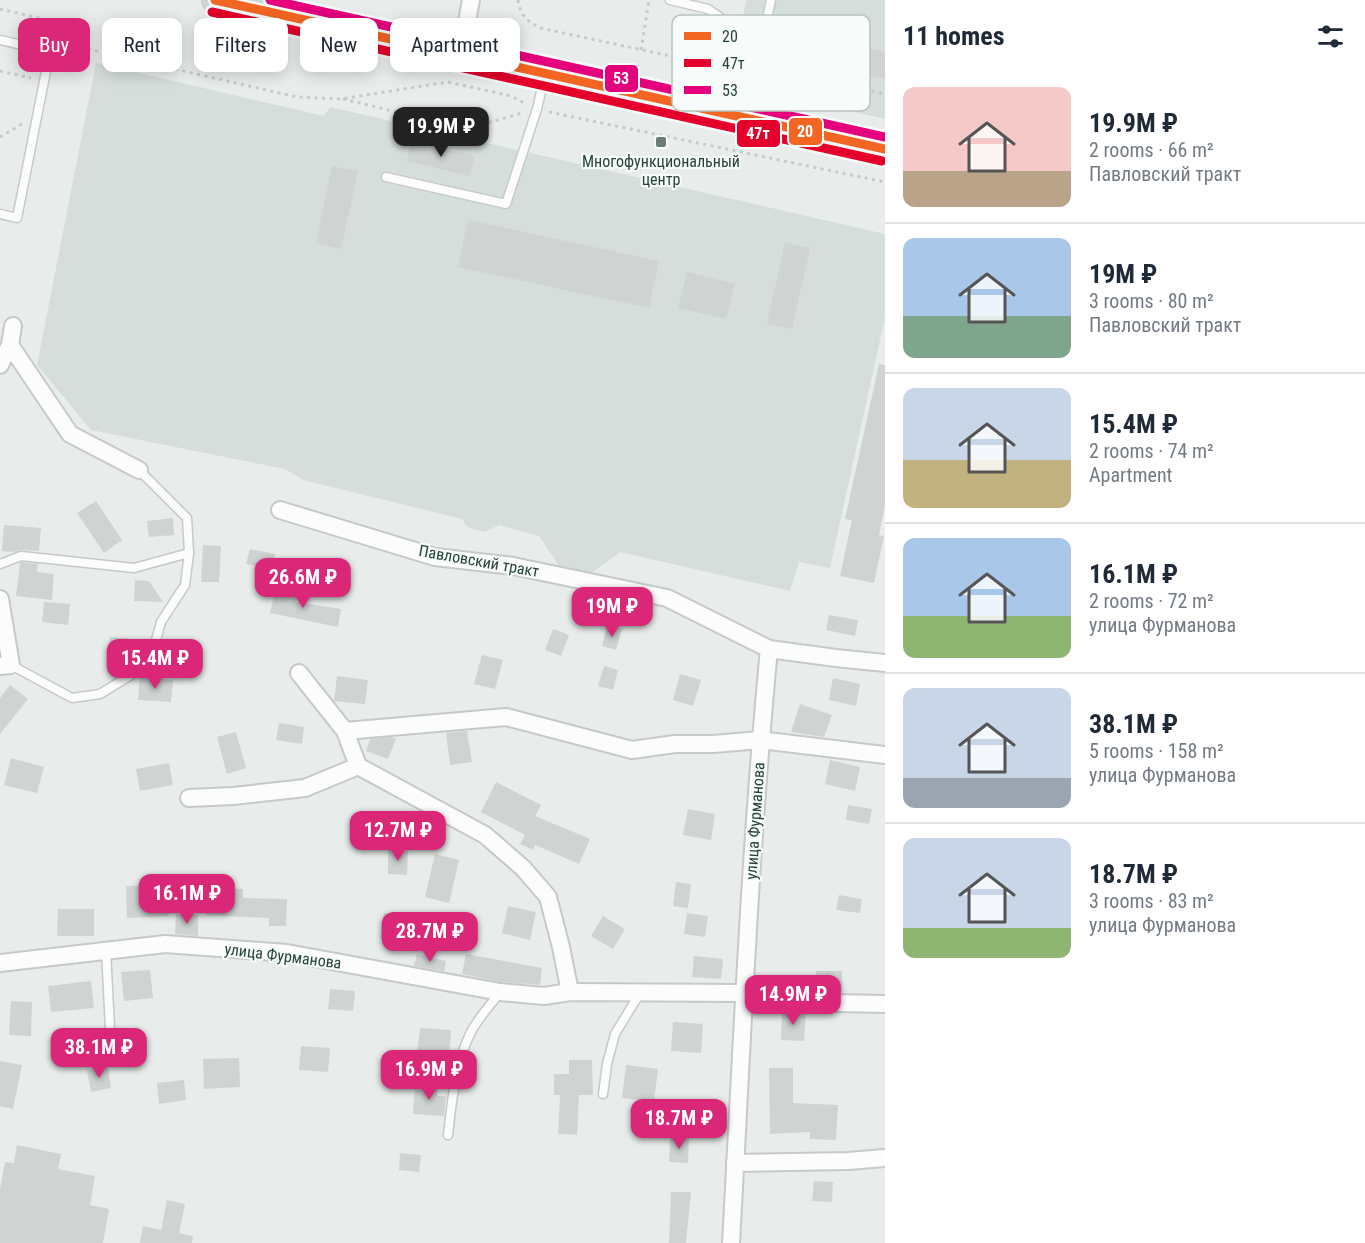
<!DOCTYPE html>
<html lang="en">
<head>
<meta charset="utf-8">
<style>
  body { margin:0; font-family:"Roboto Condensed",sans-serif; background:#f2f2f3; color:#1f2937; height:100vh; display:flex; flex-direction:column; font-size:22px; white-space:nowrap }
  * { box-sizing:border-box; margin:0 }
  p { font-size:20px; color:#747a83 }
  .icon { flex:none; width:33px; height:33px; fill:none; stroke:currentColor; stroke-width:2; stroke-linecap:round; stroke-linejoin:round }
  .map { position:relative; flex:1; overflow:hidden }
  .drawer { display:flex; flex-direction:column; background:#fff; width:480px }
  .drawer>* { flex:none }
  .top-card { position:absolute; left:18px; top:18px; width:570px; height:54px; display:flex; gap:12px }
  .price { position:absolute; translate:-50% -51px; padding:0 14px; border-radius:12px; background:#db2777; color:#fff; font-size:20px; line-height:39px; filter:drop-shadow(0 2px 3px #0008) }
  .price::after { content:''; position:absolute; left:50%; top:36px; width:18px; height:14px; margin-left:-9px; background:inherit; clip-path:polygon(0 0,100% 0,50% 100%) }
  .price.current { background:#222; color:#fff }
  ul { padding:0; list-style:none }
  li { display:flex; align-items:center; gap:18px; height:150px; padding:0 18px }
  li+li { border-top:2px solid #e0e1e3 }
  li span { display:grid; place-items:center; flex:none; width:168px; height:120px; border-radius:12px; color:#555 }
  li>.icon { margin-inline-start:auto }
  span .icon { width:72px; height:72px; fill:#fffc; stroke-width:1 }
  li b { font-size:26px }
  h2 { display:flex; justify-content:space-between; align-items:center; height:72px; padding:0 18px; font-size:26px }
  .pill { padding:0 21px; border-radius:12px; background:#fff; box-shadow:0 3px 15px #0003; font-size:21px; line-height:54px }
  .pill.current { background:#db2777; color:#fff }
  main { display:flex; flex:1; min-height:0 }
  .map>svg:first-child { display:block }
  .built { fill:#d6dedb }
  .building { fill:#cfd4d2 }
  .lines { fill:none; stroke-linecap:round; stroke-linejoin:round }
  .lane-casing { stroke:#c5cac8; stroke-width:11 }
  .street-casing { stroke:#c5cac8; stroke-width:20 }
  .primary-casing { stroke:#c3ccc9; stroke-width:28 }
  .path { stroke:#c3ccca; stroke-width:3; stroke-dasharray:3 4.5; stroke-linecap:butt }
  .lane { stroke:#fcfcfc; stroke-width:8 }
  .street { stroke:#fcfcfc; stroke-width:16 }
  .primary { stroke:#cfd7d5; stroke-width:26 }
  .bus-1-casing { stroke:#f7fbf9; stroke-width:14 }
  .bus-2-casing { stroke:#f7fbf9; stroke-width:14 }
  .bus-3-casing { stroke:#f7fbf9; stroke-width:14 }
  .bus-1 { stroke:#f26522; stroke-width:9 }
  .bus-2 { stroke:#e4002b; stroke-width:9 }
  .bus-3 { stroke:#e5007d; stroke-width:9 }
  .poi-dot { fill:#697e78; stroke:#f7fbf9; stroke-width:2 }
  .labels { text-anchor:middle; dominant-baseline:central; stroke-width:4.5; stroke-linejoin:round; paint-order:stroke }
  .poi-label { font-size:16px; fill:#24423a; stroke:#f7fbf9 }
  .street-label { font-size:16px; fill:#24423a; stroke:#f7fbf9 }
  .key { fill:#f7fbf9; stroke:#b8c4c0; stroke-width:1.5 }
  .key-label { font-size:16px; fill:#24423a }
  .line-badge { stroke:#f7fbf9; stroke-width:2 }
  .badge-label { font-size:16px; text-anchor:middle; font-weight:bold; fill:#fff }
</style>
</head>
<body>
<main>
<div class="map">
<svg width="885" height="1243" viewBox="0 0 885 1243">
  <rect width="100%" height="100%" fill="#e8edeb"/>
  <g class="built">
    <path d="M 746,0 L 885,0 L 885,119 L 762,91 L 735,63 Z"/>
    <path d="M 96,63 L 324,116 L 330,107 L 885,234 L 885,317 L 830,568 L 799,562 L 790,591 L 620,552 L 590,574 L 560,567 L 539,536 L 499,525 L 485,532 L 467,527 L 462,519 L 303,480 L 285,469 L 91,430 L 37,365 Z"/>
  </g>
  <g class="building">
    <path d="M 780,18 L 864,39 L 862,46 L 885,52 L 885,79 L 856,72 L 855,74 L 772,54 Z"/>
    <path d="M 411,141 L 475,156 L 470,176 L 407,161 Z"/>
    <path d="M 332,166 L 358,171 L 341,249 L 316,243 Z"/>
    <path d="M 468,220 L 659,261 L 649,308 L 458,267 Z"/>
    <path d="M 785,242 L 810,248 L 792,329 L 767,324 Z"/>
    <path d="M 687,272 L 735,284 L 726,319 L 678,308 Z"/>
    <path d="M 879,364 L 885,365 L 885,505 L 879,535 L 884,536 L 874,583 L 840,576 L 852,520 L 845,519 Z"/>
    <path d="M 96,501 L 122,540 L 104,553 L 77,513 Z"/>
    <path d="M 173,518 L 174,535 L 149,537 L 147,521 Z"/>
    <path d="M 4,525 L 41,528 L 39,551 L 22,550 L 14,552 L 2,551 Z"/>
    <path d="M 203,545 L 221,546 L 219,582 L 201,582 Z"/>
    <path d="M 250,549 L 275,554 L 272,570 L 246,564 Z"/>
    <path d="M 22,562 L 38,564 L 37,572 L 54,574 L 52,600 L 16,596 L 20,563 Z"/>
    <path d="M 135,580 L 149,581 L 163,602 L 134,601 Z"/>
    <path d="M 276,586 L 298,590 L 296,602 L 341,609 L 338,627 L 270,613 Z"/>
    <path d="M 44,602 L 70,604 L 68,625 L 42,622 Z"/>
    <path d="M 829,615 L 858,620 L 855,636 L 826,630 Z"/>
    <path d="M 607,626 L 622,629 L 616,650 L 602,646 Z"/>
    <path d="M 553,629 L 569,635 L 561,656 L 545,650 Z"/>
    <path d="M 110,637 L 143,640 L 139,662 L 108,659 Z"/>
    <path d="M 482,655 L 503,660 L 495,689 L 474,684 Z"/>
    <path d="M 604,666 L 618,670 L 613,690 L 598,686 Z"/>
    <path d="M 680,674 L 701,680 L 693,706 L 673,700 Z"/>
    <path d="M 337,676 L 368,680 L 365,704 L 334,701 Z"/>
    <path d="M 140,677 L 173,680 L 171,702 L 138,700 Z"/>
    <path d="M 833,678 L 860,684 L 856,706 L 829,700 Z"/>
    <path d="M 10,685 L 28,699 L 0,734 L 0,698 Z"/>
    <path d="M 800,704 L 832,715 L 824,737 L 791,732 Z"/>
    <path d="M 279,723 L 304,727 L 302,744 L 276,740 Z"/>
    <path d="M 467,731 L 472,762 L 450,765 L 446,733 Z"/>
    <path d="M 236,732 L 246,768 L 227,774 L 217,737 Z"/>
    <path d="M 392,737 L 396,739 L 388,759 L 366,751 L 370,739 Z"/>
    <path d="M 11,758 L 44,767 L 37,793 L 4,785 Z"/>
    <path d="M 830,760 L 860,767 L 855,791 L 825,784 Z"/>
    <path d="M 169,763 L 173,785 L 140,791 L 136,769 Z"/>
    <path d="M 496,782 L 541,805 L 535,816 L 590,839 L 579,864 L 535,845 L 533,850 L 520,844 L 525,835 L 481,812 Z"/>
    <path d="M 848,805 L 872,809 L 869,824 L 846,820 Z"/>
    <path d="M 688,809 L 715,814 L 711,840 L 683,835 Z"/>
    <path d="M 388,850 L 408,851 L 407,875 L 388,874 Z"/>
    <path d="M 435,854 L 459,860 L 449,903 L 425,897 Z"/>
    <path d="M 676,882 L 691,884 L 688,908 L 673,906 Z"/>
    <path d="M 168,885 L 169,916 L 127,918 L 126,886 Z"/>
    <path d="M 207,888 L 243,889 L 243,898 L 287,899 L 286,926 L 269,926 L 269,918 L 206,915 Z"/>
    <path d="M 839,895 L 862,899 L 860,913 L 836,910 Z"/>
    <path d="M 508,906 L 536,912 L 530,940 L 502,933 Z"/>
    <path d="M 58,909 L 94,909 L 94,936 L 57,936 Z"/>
    <path d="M 384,913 L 406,916 L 405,943 L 380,938 Z"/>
    <path d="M 687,913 L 708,916 L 705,937 L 684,934 Z"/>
    <path d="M 176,914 L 198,915 L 198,936 L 175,934 Z"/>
    <path d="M 603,916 L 625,929 L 613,949 L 591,936 Z"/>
    <path d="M 417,954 L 446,961 L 444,971 L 414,966 Z"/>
    <path d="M 466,954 L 542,968 L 540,985 L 501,982 L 462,974 Z"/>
    <path d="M 694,956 L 723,959 L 721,979 L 692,977 Z"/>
    <path d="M 150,970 L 153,998 L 124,1001 L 121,972 Z"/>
    <path d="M 816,971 L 842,971 L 842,993 L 817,991 Z"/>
    <path d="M 91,981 L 94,1008 L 51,1012 L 48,986 Z"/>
    <path d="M 330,989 L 355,991 L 353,1011 L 328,1009 Z"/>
    <path d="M 11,1001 L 32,1002 L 31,1036 L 9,1035 Z"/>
    <path d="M 782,1012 L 806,1013 L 804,1041 L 781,1040 Z"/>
    <path d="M 673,1022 L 703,1024 L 701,1053 L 671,1051 Z"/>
    <path d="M 420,1028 L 451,1030 L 449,1057 L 417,1054 Z"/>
    <path d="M 301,1046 L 330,1048 L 328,1072 L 299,1070 Z"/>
    <path d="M 239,1058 L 240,1087 L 204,1089 L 203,1059 Z"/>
    <path d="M 569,1060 L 592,1060 L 593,1095 L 579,1095 L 577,1135 L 558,1134 L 560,1095 L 554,1095 L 554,1074 L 569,1074 Z"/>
    <path d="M 0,1061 L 22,1065 L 13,1109 L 0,1106 Z"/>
    <path d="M 626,1065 L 658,1069 L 654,1102 L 622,1098 Z"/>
    <path d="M 108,1067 L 111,1088 L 91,1092 L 87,1071 Z"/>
    <path d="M 769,1068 L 793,1068 L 793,1103 L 838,1105 L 836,1140 L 810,1139 L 810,1132 L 770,1134 Z"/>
    <path d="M 184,1080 L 186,1100 L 159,1104 L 157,1083 Z"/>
    <path d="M 415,1085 L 438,1086 L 437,1096 L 446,1096 L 444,1116 L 413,1114 Z"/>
    <path d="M 670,1137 L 689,1138 L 688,1163 L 669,1162 Z"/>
    <path d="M 17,1145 L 61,1154 L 58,1169 L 95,1176 L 90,1205 L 109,1209 L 103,1243 L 0,1243 L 0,1189 L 5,1162 L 14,1163 Z"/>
    <path d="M 400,1153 L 421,1155 L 419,1172 L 399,1170 Z"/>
    <path d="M 814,1181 L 833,1182 L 832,1202 L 812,1201 Z"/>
    <path d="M 671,1192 L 691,1192 L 686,1243 L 669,1243 Z"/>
    <path d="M 167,1200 L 185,1204 L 179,1233 L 193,1236 L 192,1243 L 140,1243 L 143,1226 L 161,1230 Z"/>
  </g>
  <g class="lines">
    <defs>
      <g id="lane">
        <path d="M 670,0 L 708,9 L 721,18 L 720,109"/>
        <path d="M 0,40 L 70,56"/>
        <path d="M 747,114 L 771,0"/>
        <path d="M 386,177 L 506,204 L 537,109 L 545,75"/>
        <path d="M 0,214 L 17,218 L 50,51"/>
        <path d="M 0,564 L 21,556 L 134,568 L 189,553"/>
        <path d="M 11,665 L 72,698 L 100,694 L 144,667 L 153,651 L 161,622 L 185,585 L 189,553 L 187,518 L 139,470"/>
        <path d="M 106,950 L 110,1029"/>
        <path d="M 603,1094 L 607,1064 L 615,1034 L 640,993"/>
        <path d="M 448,1135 C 452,1101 455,1065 470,1034 C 477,1019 490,1006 500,992"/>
      </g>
      <g id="street">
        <path d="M 461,54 L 471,0"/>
        <path d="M 10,345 L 70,434 L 139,470"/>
        <path d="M 0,365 L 10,345 L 13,326"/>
        <path d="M 280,510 L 435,557 L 513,566 L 667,598 L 769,649 L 836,658 L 885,663"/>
        <path d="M 0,599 L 11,665 L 0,666"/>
        <path d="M 299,673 L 345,731 L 506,717 L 632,750 L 675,744 L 713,744 L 760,740 L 885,755"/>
        <path d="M 345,731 L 358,766 L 485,835 L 523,868 L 548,897 L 561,947 L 570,992"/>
        <path d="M 189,798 L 233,796 L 305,788 L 358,766"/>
        <path d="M 0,963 L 165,944 L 287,953 L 500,992 L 544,996 L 570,992 L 743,993 L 834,1003 L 885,1004"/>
        <path d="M 735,1163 L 848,1161 L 885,1158"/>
        <path d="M 731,1243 C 742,1045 750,847 769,649"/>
      </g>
      <path id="primary" d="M 215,0 L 885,149"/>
    </defs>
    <use href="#lane" class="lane-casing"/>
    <use href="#street" class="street-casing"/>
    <use href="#primary" class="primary-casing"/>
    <g class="path">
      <path d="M 518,0 C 520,15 527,21 540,28 L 708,64"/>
      <path d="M 0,9 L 39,18 L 73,41 L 92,50 L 297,97 L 341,99 L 448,82 L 511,96 L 526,104"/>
      <path d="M 641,50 L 649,0"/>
      <path d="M 769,70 L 885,94"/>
      <path d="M 0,71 L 31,78"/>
      <path d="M 343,99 L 466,129 L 522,113"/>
      <path d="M 549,112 L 885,182"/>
      <path d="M 0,137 L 22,124"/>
    </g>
    <use href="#lane" class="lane"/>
    <use href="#street" class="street"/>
    <use href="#primary" class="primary"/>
    <defs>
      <path id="bus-1" d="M 215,0 L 885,149"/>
      <path id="bus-2" d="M 212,12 L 882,161"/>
      <path id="bus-3" d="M 270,0 L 885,137"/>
    </defs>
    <use href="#bus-1" class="bus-1-casing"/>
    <use href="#bus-2" class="bus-2-casing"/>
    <use href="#bus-3" class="bus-3-casing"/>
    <use href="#bus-1" class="bus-1"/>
    <use href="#bus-2" class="bus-2"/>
    <use href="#bus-3" class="bus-3"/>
  </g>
  <rect class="poi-dot" x="655" y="136" width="12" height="12" rx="3"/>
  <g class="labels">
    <g class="poi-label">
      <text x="661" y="161">Многофункциональный<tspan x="661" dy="18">центр</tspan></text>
    </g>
    <g class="street-label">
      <text transform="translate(479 561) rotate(10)">Павловский тракт</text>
      <text transform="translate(755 821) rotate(-86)">улица Фурманова</text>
      <text transform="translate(283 956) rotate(7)">улица Фурманова</text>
    </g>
  </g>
  <rect x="672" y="15" width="198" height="96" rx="9" class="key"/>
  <rect x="684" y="32" width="27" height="8" fill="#f26522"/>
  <rect x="684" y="59" width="27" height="8" fill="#e4002b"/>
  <rect x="684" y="86" width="27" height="8" fill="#e5007d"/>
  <g class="key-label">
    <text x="722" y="42">20</text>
    <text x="722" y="69">47т</text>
    <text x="722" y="96">53</text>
  </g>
  <g class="line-badge">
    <rect x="604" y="64" width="35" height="29" rx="6" fill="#e5007d"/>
    <rect x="788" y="117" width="35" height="29" rx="6" fill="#f26522"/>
    <rect x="736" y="119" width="45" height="29" rx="6" fill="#e4002b"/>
  </g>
  <g class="badge-label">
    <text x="621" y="84">53</text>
    <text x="805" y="137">20</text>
    <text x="758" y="139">47т</text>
  </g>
</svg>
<b class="price current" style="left:441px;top:158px">19.9M ₽</b>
<b class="price" style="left:303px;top:609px">26.6M ₽</b>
<b class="price" style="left:612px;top:638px">19M ₽</b>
<b class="price" style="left:155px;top:690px">15.4M ₽</b>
<b class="price" style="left:398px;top:862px">12.7M ₽</b>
<b class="price" style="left:187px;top:925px">16.1M ₽</b>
<b class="price" style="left:430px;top:963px">28.7M ₽</b>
<b class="price" style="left:793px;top:1026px">14.9M ₽</b>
<b class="price" style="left:99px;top:1079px">38.1M ₽</b>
<b class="price" style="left:429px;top:1101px">16.9M ₽</b>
<b class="price" style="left:679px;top:1150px">18.7M ₽</b>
<div class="top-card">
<a class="pill current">Buy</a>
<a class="pill">Rent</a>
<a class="pill">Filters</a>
<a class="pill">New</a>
<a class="pill">Apartment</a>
</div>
</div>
<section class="drawer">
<h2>11 homes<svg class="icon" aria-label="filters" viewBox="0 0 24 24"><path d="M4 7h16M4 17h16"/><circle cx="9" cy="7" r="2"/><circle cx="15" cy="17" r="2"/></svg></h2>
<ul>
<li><span style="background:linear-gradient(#f6c9c9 70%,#b9a48a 0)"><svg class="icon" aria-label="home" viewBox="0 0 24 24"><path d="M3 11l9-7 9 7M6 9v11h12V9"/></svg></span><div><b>19.9M ₽</b><p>2 rooms · 66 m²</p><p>Павловский тракт</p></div></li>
<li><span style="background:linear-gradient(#a9c7e8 65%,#7fa58c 0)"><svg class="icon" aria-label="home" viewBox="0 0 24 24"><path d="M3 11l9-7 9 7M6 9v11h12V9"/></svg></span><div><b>19M ₽</b><p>3 rooms · 80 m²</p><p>Павловский тракт</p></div></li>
<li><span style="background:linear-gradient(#c9d6e8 60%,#c2b280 0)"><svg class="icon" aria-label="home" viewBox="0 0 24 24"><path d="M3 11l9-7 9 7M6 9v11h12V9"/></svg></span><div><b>15.4M ₽</b><p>2 rooms · 74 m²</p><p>Apartment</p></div></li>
<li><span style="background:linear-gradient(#a9c7e8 65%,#8fb573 0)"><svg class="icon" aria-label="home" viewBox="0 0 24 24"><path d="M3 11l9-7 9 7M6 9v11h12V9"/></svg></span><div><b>16.1M ₽</b><p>2 rooms · 72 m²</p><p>улица Фурманова</p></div></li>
<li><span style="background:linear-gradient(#c9d6e8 75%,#9aa5b1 0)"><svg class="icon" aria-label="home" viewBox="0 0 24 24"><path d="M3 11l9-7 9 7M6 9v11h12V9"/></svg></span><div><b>38.1M ₽</b><p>5 rooms · 158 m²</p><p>улица Фурманова</p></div></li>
<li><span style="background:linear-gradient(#c9d6e8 75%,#8fb573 0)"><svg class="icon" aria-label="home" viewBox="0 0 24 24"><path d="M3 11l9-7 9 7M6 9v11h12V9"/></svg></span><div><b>18.7M ₽</b><p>3 rooms · 83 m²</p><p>улица Фурманова</p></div></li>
</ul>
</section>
</main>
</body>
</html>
